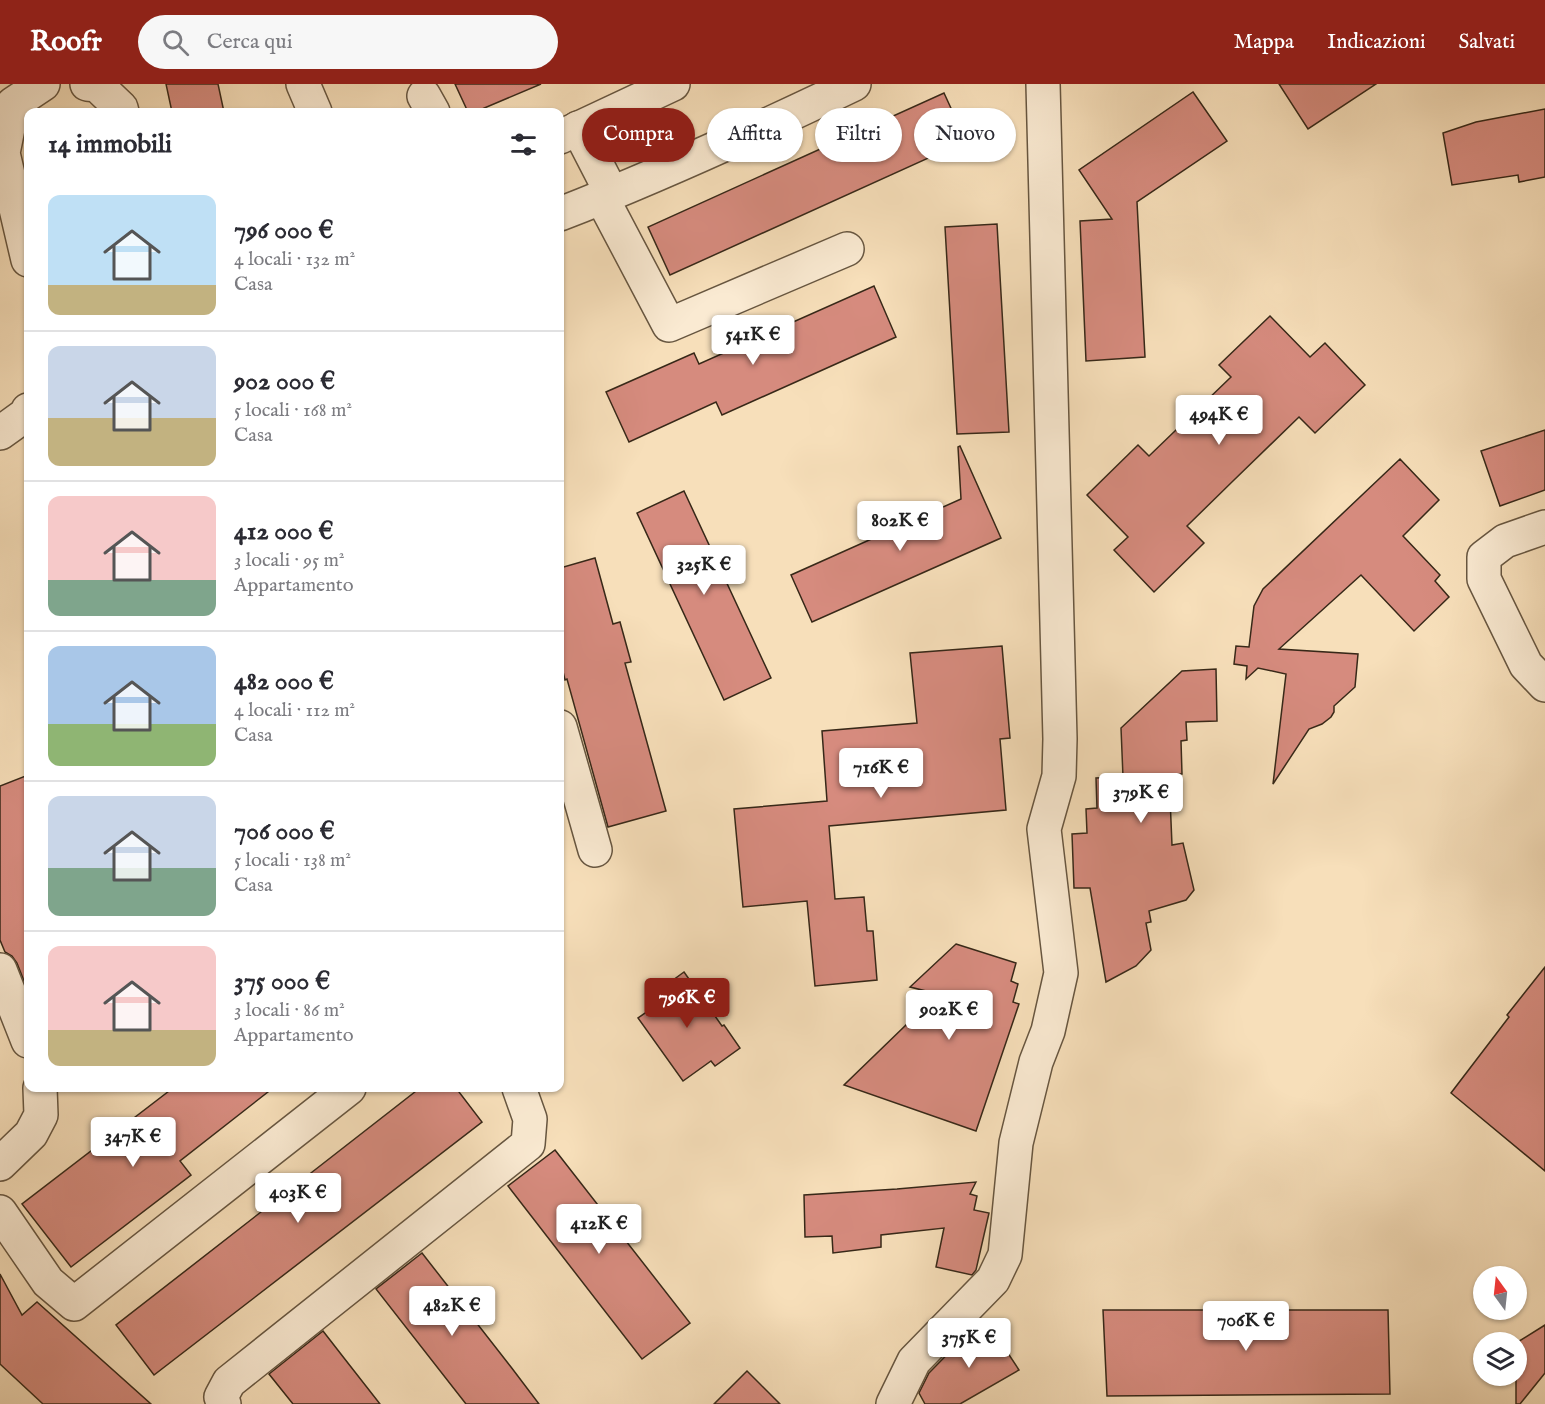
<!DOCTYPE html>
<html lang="it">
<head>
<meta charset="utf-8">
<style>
  body { margin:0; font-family:"IM FELL English",serif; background:#f7f7f7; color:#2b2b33; height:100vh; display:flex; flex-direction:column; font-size:22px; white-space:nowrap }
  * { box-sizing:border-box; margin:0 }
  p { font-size:20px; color:#7c7c81 }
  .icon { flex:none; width:33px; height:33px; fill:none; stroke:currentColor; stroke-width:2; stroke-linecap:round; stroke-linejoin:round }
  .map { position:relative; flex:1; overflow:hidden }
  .drawer { position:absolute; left:24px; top:24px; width:540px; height:984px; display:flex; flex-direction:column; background:#fff; border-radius:12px; box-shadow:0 2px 4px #0004 }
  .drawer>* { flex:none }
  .banner { position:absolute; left:582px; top:24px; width:570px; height:54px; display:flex; gap:12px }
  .needle { width:39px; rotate:345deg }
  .buttons { position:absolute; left:1473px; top:1182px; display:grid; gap:12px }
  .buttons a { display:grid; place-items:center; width:54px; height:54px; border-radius:50%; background:#fff; box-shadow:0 2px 4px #0004; font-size:30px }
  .price { position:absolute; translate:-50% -51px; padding:0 14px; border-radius:6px; background:#fff; color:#222; font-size:20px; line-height:39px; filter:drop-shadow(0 2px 3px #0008) }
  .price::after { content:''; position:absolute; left:50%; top:36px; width:18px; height:14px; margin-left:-9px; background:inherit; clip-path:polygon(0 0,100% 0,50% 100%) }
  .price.current { background:#8f2418; color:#fff }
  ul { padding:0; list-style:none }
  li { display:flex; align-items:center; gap:18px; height:150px; padding:0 24px }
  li+li { border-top:2px solid #e1e1e2 }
  li span { display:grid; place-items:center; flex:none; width:168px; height:120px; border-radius:12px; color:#555 }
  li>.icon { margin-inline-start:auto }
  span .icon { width:72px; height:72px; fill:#fffc; stroke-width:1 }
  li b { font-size:26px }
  h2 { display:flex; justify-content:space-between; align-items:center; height:72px; padding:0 24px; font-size:26px }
  .chip { padding:0 21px; border-radius:27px; background:#fff; box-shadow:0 2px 4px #0004; font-size:21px; line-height:54px }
  .chip.current { background:#8f2418; color:#fff }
  header { display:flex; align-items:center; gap:36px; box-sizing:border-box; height:84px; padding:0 30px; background:#8f2418; color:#fff }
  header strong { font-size:28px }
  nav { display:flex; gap:33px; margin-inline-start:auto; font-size:21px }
  .search { width:420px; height:54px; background:#f7f7f7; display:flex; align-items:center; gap:15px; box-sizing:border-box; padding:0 21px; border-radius:33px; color:#7c7c81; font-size:22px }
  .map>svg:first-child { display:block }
  .building { fill:#d68b7e; stroke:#372818; stroke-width:1.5 }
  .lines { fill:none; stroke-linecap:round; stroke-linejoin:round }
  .minor-casing { stroke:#675640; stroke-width:36 }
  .minor { stroke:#faead2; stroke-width:33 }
</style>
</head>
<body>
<header>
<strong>Roofr</strong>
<div class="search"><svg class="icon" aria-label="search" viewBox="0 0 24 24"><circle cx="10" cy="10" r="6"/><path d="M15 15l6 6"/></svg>Cerca qui</div>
<nav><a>Mappa</a><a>Indicazioni</a><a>Salvati</a></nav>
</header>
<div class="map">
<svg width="1545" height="1320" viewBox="0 0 1545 1320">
  <rect width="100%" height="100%" fill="#f7dfba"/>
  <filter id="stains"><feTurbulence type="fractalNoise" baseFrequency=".00333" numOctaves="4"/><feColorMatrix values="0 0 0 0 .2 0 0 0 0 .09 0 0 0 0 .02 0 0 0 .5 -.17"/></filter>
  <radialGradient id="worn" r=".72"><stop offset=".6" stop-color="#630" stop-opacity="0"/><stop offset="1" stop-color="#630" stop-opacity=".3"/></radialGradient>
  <g class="building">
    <path d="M 166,0 L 218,0 L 224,28 L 172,28 Z"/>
    <path d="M 455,0 L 541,0 L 475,28 L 468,28 Z"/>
    <path d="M 1279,0 L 1376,0 L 1308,45 Z"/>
    <path d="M 1193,8 L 1227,57 L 1137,118 L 1145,273 L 1086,277 L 1080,137 L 1112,135 L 1079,86 Z"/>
    <path d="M 944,9 L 966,57 L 670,191 L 648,143 Z"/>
    <path d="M 1545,25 L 1545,93 L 1519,98 L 1518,91 L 1452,101 L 1443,49 L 1476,38 Z"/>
    <path d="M 997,140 L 1009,348 L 957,350 L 945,143 Z"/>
    <path d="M 874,202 L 896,253 L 722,331 L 716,318 L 629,358 L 606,308 L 694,269 L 699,280 Z"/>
    <path d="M 1270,232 L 1310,273 L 1325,259 L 1365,301 L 1315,349 L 1299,333 L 1234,396 L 1187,442 L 1204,459 L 1154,508 L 1114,466 L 1128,453 L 1087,411 L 1138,361 L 1149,372 L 1231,293 L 1219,281 Z"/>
    <path d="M 1545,346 L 1545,406 L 1500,422 L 1481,367 Z"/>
    <path d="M 960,362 L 1001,454 L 812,538 L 791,491 L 961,415 L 958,363 Z"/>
    <path d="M 1400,375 L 1439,416 L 1403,452 L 1440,491 L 1435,497 L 1449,513 L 1414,547 L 1361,491 L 1279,565 L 1358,570 L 1355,603 L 1334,622 L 1334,628 L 1331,633 L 1322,640 L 1309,645 L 1273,700 L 1286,590 L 1258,584 L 1246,595 L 1247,582 L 1234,580 L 1236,562 L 1249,563 L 1254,522 L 1263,505 Z"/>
    <path d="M 684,407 L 771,594 L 724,616 L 637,429 Z"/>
    <path d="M 595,474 L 613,540 L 620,538 L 631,578 L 625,579 L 666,727 L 608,743 L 567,595 L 565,596 L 560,575 L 560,484 Z"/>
    <path d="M 1002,562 L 1010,654 L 1000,655 L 1006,726 L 829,742 L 835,815 L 864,813 L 867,847 L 873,847 L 877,896 L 815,902 L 807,817 L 743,823 L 734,725 L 827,717 L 822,647 L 917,639 L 910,569 Z"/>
    <path d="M 1216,585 L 1217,637 L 1186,638 L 1187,656 L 1181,657 L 1182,690 L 1169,690 L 1172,761 L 1183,759 L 1194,806 L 1186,816 L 1149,827 L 1151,838 L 1146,839 L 1151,866 L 1136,882 L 1106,898 L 1090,804 L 1074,804 L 1072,750 L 1087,749 L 1086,725 L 1097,724 L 1096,694 L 1123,693 L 1121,644 L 1182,587 Z"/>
    <path d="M 28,691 L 28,907 L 17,879 L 12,872 L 5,868 L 0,856 L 0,702 Z"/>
    <path d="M 956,860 L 1016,879 L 1011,897 L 1018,900 L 1013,918 L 1019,920 L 976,1047 L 844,1001 L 938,910 L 910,903 Z"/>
    <path d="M 1545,883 L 1545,1087 L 1451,1009 L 1509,933 L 1507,931 Z"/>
    <path d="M 684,888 L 722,942 L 724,941 L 740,964 L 715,982 L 711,977 L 683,997 L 638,934 L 665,915 L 658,907 Z"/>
    <path d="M 173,1004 L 273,1004 L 180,1077 L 191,1091 L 71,1183 L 22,1120 Z"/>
    <path d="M 420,1004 L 456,1004 L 482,1038 L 154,1291 L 116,1241 Z"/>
    <path d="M 555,1066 L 690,1239 L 642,1275 L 508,1102 Z"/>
    <path d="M 976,1098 L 970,1110 L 977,1112 L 974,1126 L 989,1129 L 976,1186 L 972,1191 L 936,1183 L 944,1144 L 881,1151 L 881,1163 L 833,1169 L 832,1152 L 805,1153 L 804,1111 L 897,1105 Z"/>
    <path d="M 422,1169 L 511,1283 L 539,1320 L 466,1320 L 376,1205 Z"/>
    <path d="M 0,1190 L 22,1231 L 37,1218 L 151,1320 L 43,1320 L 0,1280 Z"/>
    <path d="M 1103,1226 L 1388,1226 L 1390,1310 L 1107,1312 Z"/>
    <path d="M 986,1236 L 1019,1286 L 960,1320 L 925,1320 L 919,1309 L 929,1289 L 975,1242 Z"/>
    <path d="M 1545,1241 L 1545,1289 L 1520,1320 L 1516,1320 L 1516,1259 Z"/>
    <path d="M 323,1247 L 344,1274 L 380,1320 L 293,1320 L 269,1290 Z"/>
    <path d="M 747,1287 L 780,1320 L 714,1320 Z"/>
  </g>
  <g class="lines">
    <defs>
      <g id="minor">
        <path d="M 87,0 L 97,1 L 121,24 L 122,28"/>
        <path d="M 303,0 L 315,28"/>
        <path d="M 424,12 L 433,28"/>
        <path d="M 578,44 L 612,110"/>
        <path d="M 560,53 L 673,0"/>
        <path d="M 602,114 L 669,241 L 847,165"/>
        <path d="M 560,130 C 660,91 758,46 854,0"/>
        <path d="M 28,176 L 3,69 L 13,20 L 43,0"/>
        <path d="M 0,349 L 28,329 L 28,326"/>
        <path d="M 1545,443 L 1505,457 L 1484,473 L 1484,495 L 1526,581 L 1545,601"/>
        <path d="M 560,643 L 595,766"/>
        <path d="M 0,886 L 28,957"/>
        <path d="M 0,1080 L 31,1050 L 41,1031 L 40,1004"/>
        <path d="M 0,1128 L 48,1198 L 74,1220 L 349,1004"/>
        <path d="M 224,1320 L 221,1313 L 229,1298 L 528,1060 L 530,1035 L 519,1004"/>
        <path d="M 893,1320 L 914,1277 L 993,1196 L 1005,1171 L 1016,1059 L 1036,978 L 1048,947 L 1061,889 L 1044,745 L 1059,692 L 1060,655 L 1043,0"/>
      </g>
    </defs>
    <use href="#minor" class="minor-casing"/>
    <use href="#minor" class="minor"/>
  </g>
  <rect width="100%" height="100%" filter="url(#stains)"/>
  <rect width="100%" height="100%" fill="url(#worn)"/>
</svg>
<div class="buttons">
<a><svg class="needle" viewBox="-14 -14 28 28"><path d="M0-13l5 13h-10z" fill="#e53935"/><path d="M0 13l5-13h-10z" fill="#7c7c81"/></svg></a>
<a><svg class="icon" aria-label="layers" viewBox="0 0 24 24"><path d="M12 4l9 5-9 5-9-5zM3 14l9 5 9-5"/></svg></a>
</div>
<b class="price" style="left:753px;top:282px">541K €</b>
<b class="price" style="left:1219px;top:362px">494K €</b>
<b class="price" style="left:900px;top:468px">802K €</b>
<b class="price" style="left:704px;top:512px">325K €</b>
<b class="price" style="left:881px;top:715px">716K €</b>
<b class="price" style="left:1141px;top:740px">379K €</b>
<b class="price current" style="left:687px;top:945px">796K €</b>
<b class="price" style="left:949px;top:957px">902K €</b>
<b class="price" style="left:133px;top:1084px">347K €</b>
<b class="price" style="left:298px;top:1140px">403K €</b>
<b class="price" style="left:599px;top:1171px">412K €</b>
<b class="price" style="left:452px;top:1253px">482K €</b>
<b class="price" style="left:1246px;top:1268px">706K €</b>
<b class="price" style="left:969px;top:1285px">375K €</b>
<div class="banner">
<a class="chip current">Compra</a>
<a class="chip">Affitta</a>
<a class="chip">Filtri</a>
<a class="chip">Nuovo</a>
</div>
<section class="drawer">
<h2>14 immobili<svg class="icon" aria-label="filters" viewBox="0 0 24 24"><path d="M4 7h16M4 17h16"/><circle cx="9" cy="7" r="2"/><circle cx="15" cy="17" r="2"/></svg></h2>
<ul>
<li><span style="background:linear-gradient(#bfe0f5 75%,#c2b280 0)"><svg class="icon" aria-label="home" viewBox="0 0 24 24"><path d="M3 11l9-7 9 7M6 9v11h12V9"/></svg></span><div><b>796 000 €</b><p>4 locali · 132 m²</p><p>Casa</p></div></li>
<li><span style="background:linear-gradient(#c9d6e8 60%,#c2b280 0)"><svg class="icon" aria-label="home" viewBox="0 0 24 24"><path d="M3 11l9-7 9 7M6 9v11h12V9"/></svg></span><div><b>902 000 €</b><p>5 locali · 168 m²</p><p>Casa</p></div></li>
<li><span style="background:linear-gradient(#f6c9c9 70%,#7fa58c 0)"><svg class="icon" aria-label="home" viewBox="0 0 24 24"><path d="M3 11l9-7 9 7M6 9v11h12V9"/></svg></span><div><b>412 000 €</b><p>3 locali · 95 m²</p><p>Appartamento</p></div></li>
<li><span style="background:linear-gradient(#a9c7e8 65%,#8fb573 0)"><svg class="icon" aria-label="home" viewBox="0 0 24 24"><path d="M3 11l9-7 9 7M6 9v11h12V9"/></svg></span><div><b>482 000 €</b><p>4 locali · 112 m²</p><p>Casa</p></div></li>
<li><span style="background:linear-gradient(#c9d6e8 60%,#7fa58c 0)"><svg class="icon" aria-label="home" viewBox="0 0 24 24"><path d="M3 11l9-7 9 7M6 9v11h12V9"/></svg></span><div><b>706 000 €</b><p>5 locali · 138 m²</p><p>Casa</p></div></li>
<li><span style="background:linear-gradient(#f6c9c9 70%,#c2b280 0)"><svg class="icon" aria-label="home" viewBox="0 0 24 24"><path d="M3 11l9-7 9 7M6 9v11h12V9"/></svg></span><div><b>375 000 €</b><p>3 locali · 86 m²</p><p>Appartamento</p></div></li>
</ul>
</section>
</div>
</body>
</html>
